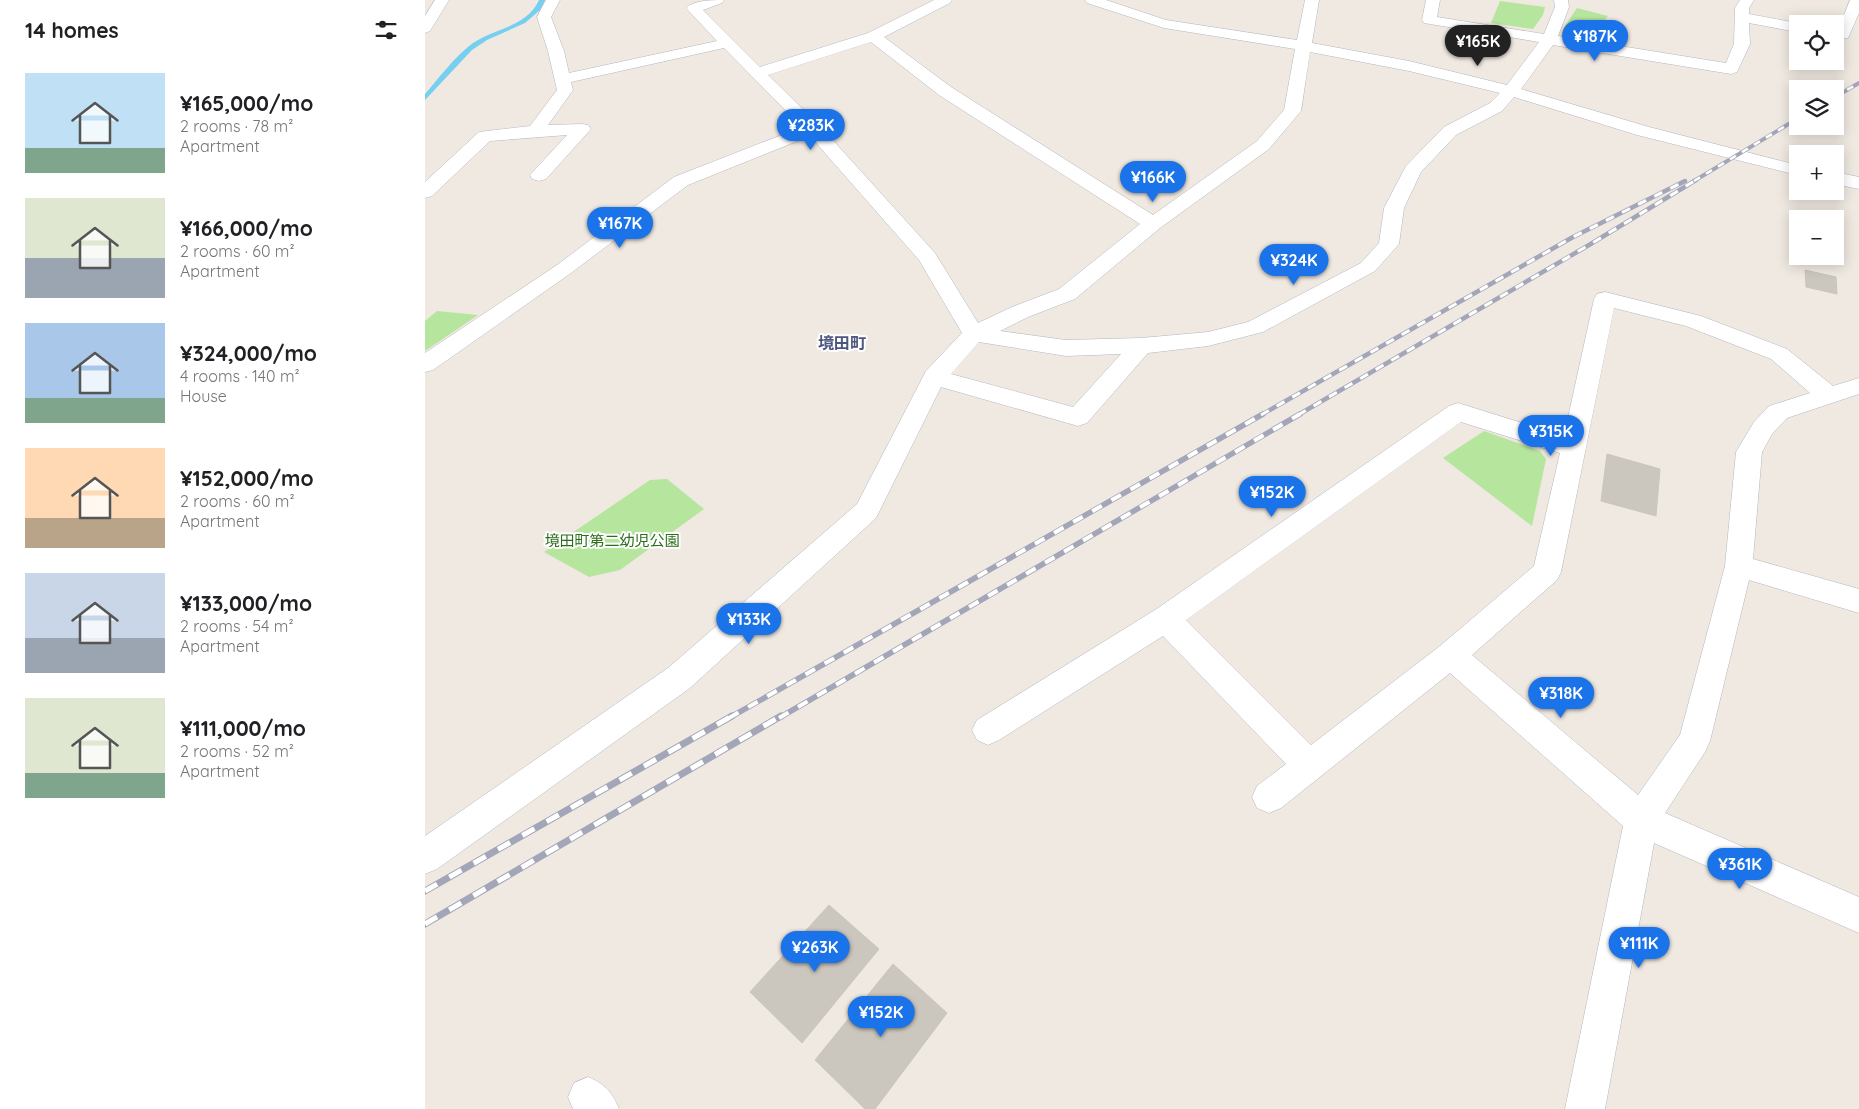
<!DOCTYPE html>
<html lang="en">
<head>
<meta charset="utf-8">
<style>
  body { margin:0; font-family:Quicksand,"Noto Sans JP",sans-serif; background:#f2f2f2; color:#202124; height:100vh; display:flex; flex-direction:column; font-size:19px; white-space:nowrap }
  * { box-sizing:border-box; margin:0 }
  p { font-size:16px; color:#757577 }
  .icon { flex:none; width:28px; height:28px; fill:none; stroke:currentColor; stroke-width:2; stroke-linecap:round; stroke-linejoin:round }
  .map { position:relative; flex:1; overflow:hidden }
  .sheet { display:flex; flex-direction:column; background:#fff; width:425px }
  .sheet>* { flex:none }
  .tools { position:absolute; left:1364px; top:15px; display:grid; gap:10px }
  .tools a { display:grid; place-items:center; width:55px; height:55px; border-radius:0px; background:#fff; box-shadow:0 2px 12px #0003; font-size:25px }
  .price { position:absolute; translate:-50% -42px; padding:0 11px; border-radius:18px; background:#1a73e8; color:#fff; font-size:16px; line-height:32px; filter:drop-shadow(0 1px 2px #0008) }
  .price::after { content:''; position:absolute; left:50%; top:30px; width:15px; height:11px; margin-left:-8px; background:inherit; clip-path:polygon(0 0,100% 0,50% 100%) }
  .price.selected { background:#222; color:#fff }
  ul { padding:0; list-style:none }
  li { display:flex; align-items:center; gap:15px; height:125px; padding:0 25px }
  li span { display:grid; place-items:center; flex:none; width:140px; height:100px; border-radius:0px; color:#555 }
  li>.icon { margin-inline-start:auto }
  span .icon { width:60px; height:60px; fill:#fffc; stroke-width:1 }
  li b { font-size:21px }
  h2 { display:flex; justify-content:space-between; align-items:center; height:60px; padding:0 25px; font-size:21px }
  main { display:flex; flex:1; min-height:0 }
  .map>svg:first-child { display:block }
  .green { fill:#b6e59e }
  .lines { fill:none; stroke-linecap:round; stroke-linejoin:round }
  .stream { fill:#75cff0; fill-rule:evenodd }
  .building { fill:#cbc7bf; stroke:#cbc5ba }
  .minor-casing { stroke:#b4b7c1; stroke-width:1 }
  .minor { fill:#fff; fill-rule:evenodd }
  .rail-far3-casing { stroke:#a3a6b8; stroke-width:4 }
  .rail-far2-casing { stroke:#a3a6b8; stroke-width:4.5 }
  .rail-far1-casing { stroke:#a3a6b8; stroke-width:5.5 }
  .rail-casing { stroke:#a3a6b8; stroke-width:7 }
  .rail-far3 { stroke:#fff; stroke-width:2.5; stroke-dasharray:7; stroke-linecap:butt }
  .rail-far2 { stroke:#fff; stroke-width:3; stroke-dasharray:9; stroke-linecap:butt }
  .rail-far1 { stroke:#fff; stroke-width:4; stroke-dasharray:11; stroke-linecap:butt }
  .rail { stroke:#fff; stroke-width:5; stroke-dasharray:14; stroke-linecap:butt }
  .labels { text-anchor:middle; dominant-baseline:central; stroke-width:4; stroke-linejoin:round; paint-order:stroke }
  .park-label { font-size:15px; fill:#2c6e1b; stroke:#fff }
  .neighbourhood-label { font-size:16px; font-weight:bold; fill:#4d5680; stroke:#fff }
</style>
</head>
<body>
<main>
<section class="sheet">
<h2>14 homes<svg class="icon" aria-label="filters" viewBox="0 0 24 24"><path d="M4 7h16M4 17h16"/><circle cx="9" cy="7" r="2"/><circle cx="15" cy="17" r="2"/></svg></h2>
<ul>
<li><span style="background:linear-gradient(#bfe0f5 75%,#7fa58c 0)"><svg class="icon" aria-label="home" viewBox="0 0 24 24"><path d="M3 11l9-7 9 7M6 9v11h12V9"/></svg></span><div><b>¥165,000/mo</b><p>2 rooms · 78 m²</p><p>Apartment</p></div></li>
<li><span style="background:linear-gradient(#dfe7d0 60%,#9aa5b1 0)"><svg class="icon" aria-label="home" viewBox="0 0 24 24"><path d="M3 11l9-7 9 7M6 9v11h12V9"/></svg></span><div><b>¥166,000/mo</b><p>2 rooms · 60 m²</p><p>Apartment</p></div></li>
<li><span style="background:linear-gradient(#a9c7e8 75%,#7fa58c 0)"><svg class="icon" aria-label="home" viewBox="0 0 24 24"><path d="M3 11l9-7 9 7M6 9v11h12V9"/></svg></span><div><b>¥324,000/mo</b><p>4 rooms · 140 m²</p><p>House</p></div></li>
<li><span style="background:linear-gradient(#ffd9b3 70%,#b9a48a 0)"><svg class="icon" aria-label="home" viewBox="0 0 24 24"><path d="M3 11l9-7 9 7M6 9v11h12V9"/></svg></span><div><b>¥152,000/mo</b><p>2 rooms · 60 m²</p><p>Apartment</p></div></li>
<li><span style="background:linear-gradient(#c9d6e8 65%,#9aa5b1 0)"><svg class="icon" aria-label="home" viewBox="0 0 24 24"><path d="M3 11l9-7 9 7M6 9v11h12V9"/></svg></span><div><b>¥133,000/mo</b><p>2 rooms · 54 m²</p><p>Apartment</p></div></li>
<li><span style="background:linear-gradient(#dfe7d0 75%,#7fa58c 0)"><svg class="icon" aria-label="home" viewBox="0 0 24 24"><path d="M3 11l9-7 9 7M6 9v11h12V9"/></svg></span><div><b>¥111,000/mo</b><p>2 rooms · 52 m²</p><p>Apartment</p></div></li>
</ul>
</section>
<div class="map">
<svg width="1434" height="1109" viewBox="0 0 1434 1109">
  <rect width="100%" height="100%" fill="#efe9e1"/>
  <g class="green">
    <path d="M 1075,1 L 1120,7 L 1118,15 L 1108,29 L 1066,23 Z"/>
    <path d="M 1152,8 L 1183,16 L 1166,36 L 1145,33 L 1138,29 Z"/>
    <path d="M 12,311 L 53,315 L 0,351 L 0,321 Z"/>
    <path d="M 1059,431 L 1115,451 L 1121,459 L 1107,526 L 1018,458 Z"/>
    <path d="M 242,479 L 279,509 L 195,570 L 164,577 L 119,552 L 225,480 Z"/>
  </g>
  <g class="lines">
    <path class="stream" d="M 114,0 L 120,0 L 115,10 L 100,23 L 62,40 L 47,50 L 0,100 L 0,94 C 15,77 29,57 48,43 C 70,28 102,27 114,0 Z"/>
  </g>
  <g class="building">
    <path d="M 1380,270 L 1411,277 L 1412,294 L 1381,287 Z"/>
    <path d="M 1182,454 L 1235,469 L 1231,516 L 1176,501 Z"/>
    <path d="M 404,905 L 454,949 L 377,1043 L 325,992 Z"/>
    <path d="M 468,964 L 522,1013 L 450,1109 L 440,1109 L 390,1060 Z"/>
  </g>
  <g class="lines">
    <defs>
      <g id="minor">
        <path d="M 10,0 L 24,0 L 5,31 L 0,33 L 0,16 Z"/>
        <path d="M 121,0 L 135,0 L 126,17 L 139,51 L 144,73 L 292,41 L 261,8 C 269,0 287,0 299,0 L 297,3 L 278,10 L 335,67 L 443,33 L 509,0 L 527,0 L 525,3 L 459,37 L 526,87 L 728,215 L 832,141 L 859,110 L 870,49 L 739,28 L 662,3 L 660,0 L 681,0 L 741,20 L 872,40 L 880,0 L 894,0 L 887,43 L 984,61 L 1082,85 L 1114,42 L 999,23 L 997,20 L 1001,0 L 1015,0 L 1012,17 L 1119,34 L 1130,7 L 1129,0 L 1143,0 L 1144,7 L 1133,36 L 1301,63 L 1309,44 L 1310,8 L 1315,0 L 1329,0 L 1324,8 L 1324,14 L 1377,24 L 1372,24 L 1372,32 L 1324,23 L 1325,44 L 1312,72 L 1306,74 L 1128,45 L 1096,89 L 1224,127 L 1372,165 L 1372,175 L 1212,135 L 1089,97 L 1077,111 L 1031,135 L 996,172 L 979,208 L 974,244 L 950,271 L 838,332 L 783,346 L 723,353 L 662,423 L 653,426 L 516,387 L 451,518 L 265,688 L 12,869 L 0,874 L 0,836 L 243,668 L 432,504 L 501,371 L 537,333 L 494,260 L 385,136 L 263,185 L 146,273 L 8,370 L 0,372 L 0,353 L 132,265 L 249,177 L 377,127 L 299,48 L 146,82 L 148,90 L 123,125 L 157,124 L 163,125 L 166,129 L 121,179 L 114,181 L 107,179 L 105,175 L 142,135 L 65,141 L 7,196 L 0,198 L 0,182 L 54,132 L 105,126 L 132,90 L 123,51 L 112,17 ZM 446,42 L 514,95 L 715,224 L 634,289 L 587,307 L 553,323 L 510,253 L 394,125 L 343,75 ZM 885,52 L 984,71 L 1075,93 L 1065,103 L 1019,127 L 981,166 L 959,208 L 954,243 L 936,263 L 823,322 L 783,332 L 716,338 L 641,340 L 575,331 L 603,317 L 650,299 L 735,228 L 844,149 L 876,111 ZM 554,342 L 641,356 L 696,354 L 648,407 L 526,374 Z"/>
        <path d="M 1425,0 L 1434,0 L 1434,13 L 1423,38 L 1410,39 L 1410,29 L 1413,30 Z"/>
        <path d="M 1410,172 L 1434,177 L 1434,189 L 1410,184 Z"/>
        <path d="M 1180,292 L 1276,316 L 1362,349 L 1408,386 L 1434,378 L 1434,394 L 1362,418 L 1347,434 L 1337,452 L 1328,559 L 1434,589 L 1434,613 L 1324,580 L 1285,741 L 1280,752 L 1240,813 L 1434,897 L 1434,933 L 1229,843 L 1180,1109 L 1140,1109 L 1198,826 L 1025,673 L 856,808 L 844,813 L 832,808 L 827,797 L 832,786 L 861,764 L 738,636 L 574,740 L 563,745 L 552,740 L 547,730 L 552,720 L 730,610 L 1024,406 L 1033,403 L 1139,436 L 1169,299 L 1172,294 ZM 1189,308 L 1261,326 L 1346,359 L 1385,393 L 1344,406 L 1329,422 L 1311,452 L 1300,566 L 1255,735 L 1213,795 L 1047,655 L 1132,580 L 1136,572 ZM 1036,422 L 1135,453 L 1109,566 L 1015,646 L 886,745 L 761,620 Z"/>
        <path d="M 163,1077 C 180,1084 187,1092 194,1109 L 148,1109 L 143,1097 L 149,1083 Z"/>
      </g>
    </defs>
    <use href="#minor" class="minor-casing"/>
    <use href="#minor" class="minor"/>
    <defs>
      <g id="rail-far3">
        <path d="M 1410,97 L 1434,83"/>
        <path d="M 1269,181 L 1372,119"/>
      </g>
      <g id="rail-far2">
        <path d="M 836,415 L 1148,237 L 1260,181"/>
        <path d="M 873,415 L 1164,245 L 1271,180"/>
      </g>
      <g id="rail-far1">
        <path d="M 304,718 L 838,414"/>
        <path d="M 354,718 L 875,414"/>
      </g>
      <g id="rail">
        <path d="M 0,891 L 307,716"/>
        <path d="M 0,924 L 356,716"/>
      </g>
    </defs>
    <use href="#rail-far3" class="rail-far3-casing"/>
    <use href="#rail-far2" class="rail-far2-casing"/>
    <use href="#rail-far1" class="rail-far1-casing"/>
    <use href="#rail" class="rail-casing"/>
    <use href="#rail-far3" class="rail-far3"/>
    <use href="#rail-far2" class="rail-far2"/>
    <use href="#rail-far1" class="rail-far1"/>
    <use href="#rail" class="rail"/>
  </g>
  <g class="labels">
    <g class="park-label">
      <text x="187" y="540">境田町第二幼児公園</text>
    </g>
    <g class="neighbourhood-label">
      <text x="417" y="343">境田町</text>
    </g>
  </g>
</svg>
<div class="tools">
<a><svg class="icon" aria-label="locate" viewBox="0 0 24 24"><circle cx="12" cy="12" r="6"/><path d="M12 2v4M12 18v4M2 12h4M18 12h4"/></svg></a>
<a><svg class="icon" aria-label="layers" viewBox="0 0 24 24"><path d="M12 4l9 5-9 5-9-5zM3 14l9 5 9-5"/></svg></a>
<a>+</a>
<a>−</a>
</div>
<b class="price" style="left:1170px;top:62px">¥187K</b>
<b class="price selected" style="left:1053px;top:67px">¥165K</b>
<b class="price" style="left:386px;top:151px">¥283K</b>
<b class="price" style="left:728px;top:203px">¥166K</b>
<b class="price" style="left:195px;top:249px">¥167K</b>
<b class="price" style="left:869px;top:286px">¥324K</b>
<b class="price" style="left:1126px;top:457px">¥315K</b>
<b class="price" style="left:847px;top:518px">¥152K</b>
<b class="price" style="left:324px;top:645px">¥133K</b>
<b class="price" style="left:1136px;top:719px">¥318K</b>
<b class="price" style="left:1315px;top:890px">¥361K</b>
<b class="price" style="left:1214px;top:969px">¥111K</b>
<b class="price" style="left:390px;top:973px">¥263K</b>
<b class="price" style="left:456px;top:1038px">¥152K</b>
</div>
</main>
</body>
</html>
